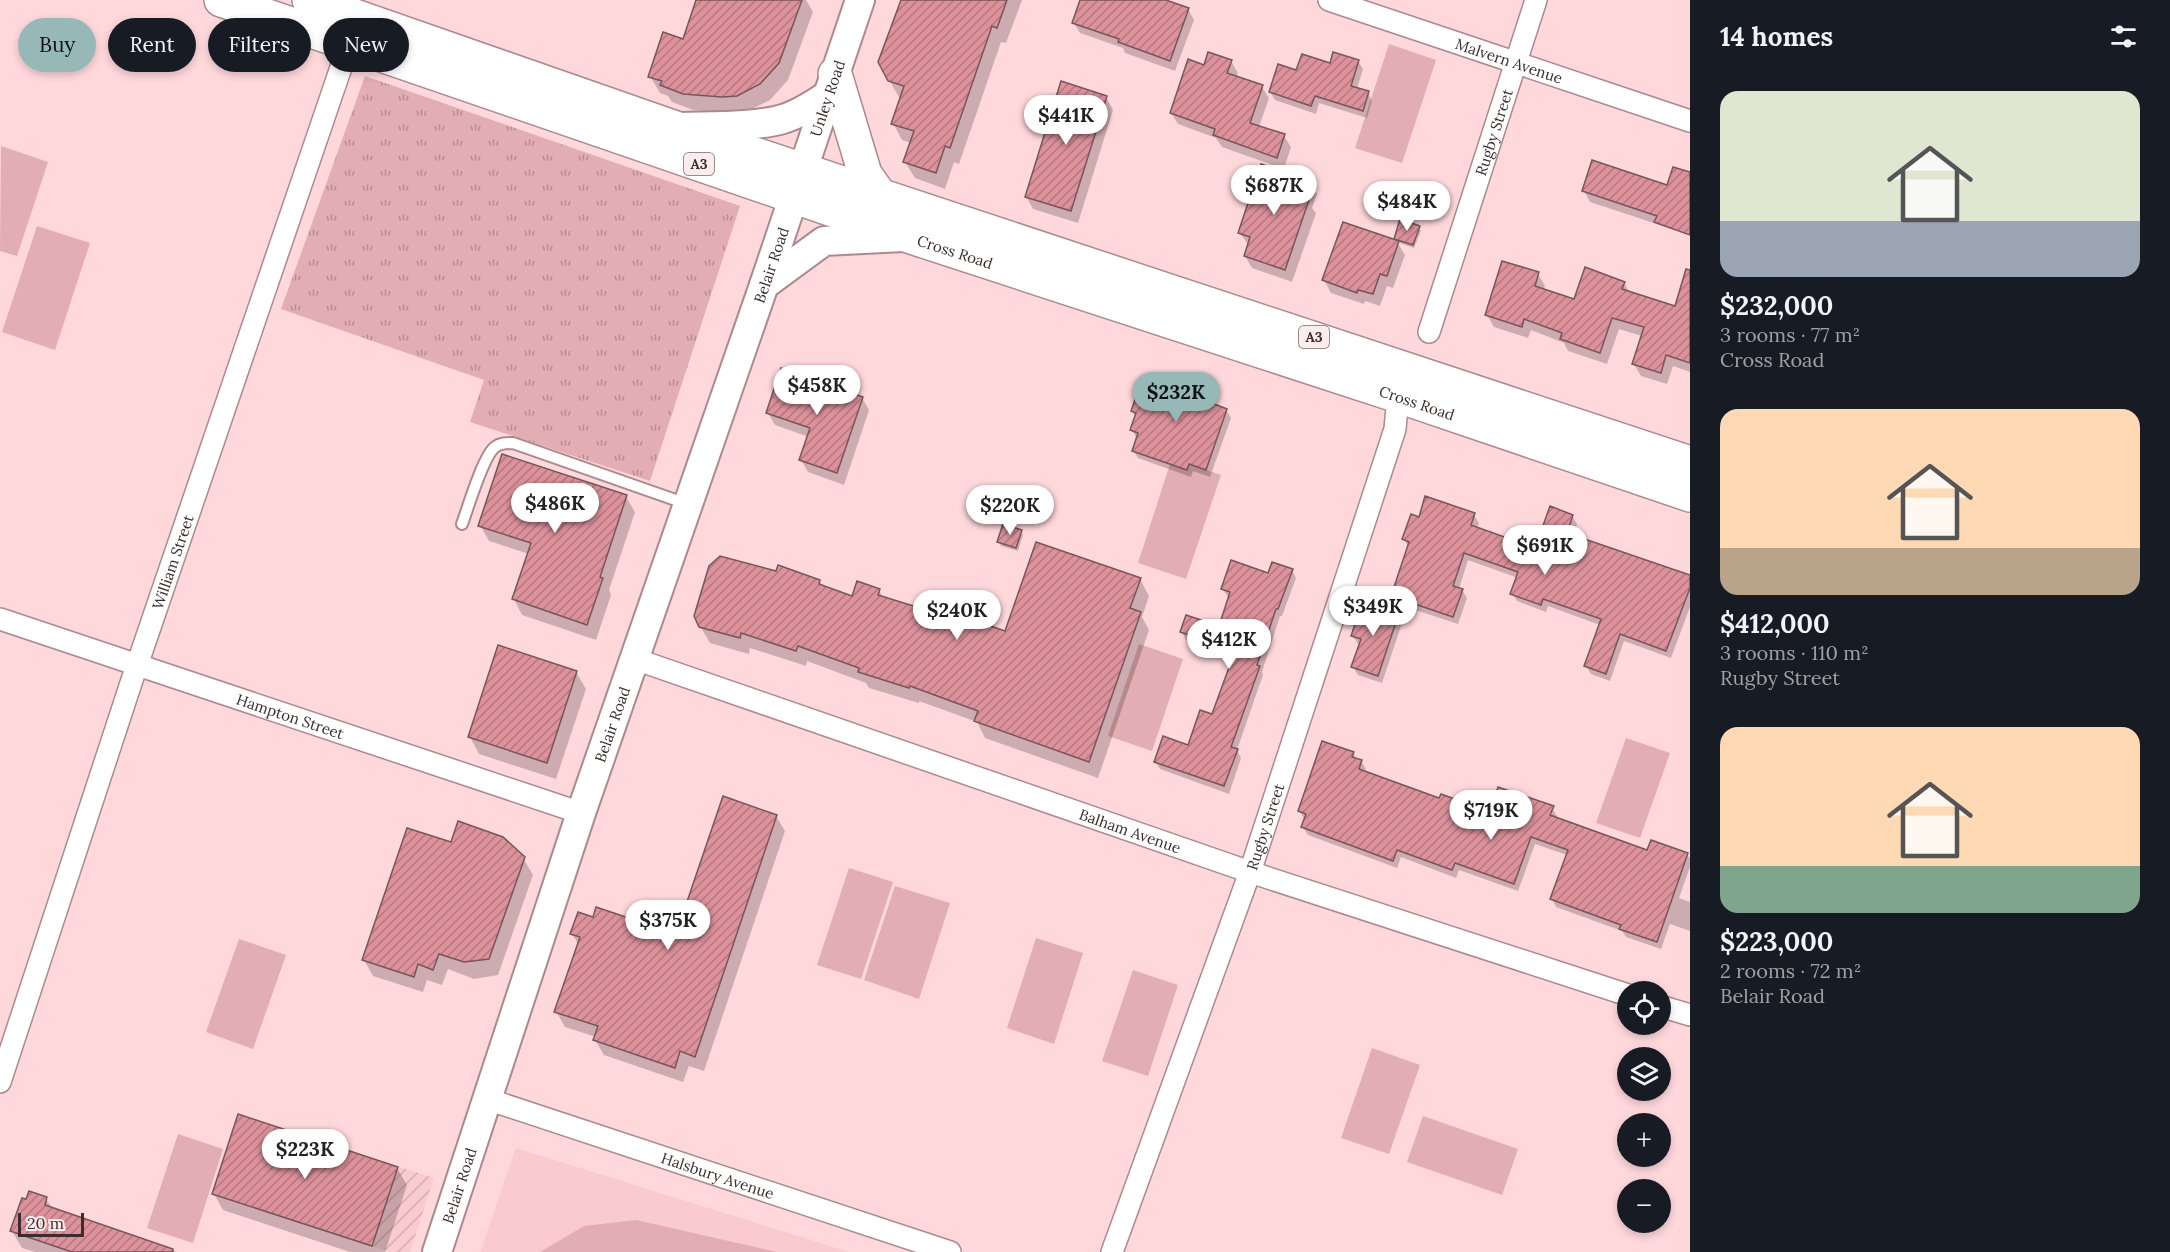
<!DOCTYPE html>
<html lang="en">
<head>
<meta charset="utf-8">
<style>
  body { margin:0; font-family:Lora,serif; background:#242831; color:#f1f3f6; height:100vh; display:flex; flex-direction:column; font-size:22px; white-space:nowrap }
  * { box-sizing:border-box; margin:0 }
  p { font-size:20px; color:#9ea1a6 }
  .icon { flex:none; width:33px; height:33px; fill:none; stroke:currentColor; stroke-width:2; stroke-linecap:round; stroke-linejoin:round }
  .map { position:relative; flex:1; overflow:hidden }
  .details { display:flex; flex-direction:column; background:#171b24; width:480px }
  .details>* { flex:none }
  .top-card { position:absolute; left:18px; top:18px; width:570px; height:54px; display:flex; gap:12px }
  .buttons { position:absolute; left:1617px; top:981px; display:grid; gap:12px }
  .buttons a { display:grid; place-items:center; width:54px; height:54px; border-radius:50%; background:#171b24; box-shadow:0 3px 9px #0003; font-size:30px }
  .scale { position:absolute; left:18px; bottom:15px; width:66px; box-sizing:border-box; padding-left:6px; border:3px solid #3b2c2e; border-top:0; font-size:16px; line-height:21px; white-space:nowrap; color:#3b2c2e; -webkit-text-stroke:4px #fcecee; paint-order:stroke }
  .price { position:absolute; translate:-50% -51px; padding:0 14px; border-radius:21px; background:#fff; color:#222; font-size:20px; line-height:39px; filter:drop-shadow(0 2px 3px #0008) }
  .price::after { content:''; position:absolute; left:50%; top:36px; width:18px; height:14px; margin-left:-9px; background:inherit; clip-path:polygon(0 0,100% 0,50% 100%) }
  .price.current { background:#96b8b7; color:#111 }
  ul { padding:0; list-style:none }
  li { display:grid; align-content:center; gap:12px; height:318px; padding:0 30px }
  li span { display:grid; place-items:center; height:186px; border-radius:18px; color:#555 }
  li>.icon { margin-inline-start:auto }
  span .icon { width:108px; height:108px; fill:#fffc; stroke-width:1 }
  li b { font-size:26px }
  h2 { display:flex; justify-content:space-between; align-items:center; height:72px; padding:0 30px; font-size:26px }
  .tag { padding:0 21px; border-radius:27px; background:#171b24; box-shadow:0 3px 9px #0003; font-size:21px; line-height:54px }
  .tag.current { background:#96b8b7; color:#111 }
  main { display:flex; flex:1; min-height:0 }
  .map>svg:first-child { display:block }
  .built { fill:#f9cacf }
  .industrial { fill:url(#industrial-furrows) }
  .grass { fill:url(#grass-tufts) }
  .pitch { fill:#e2adb3 }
  .shadow { fill:#0003 }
  .building { fill:url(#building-hatch); stroke:#77565a; stroke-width:1.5 }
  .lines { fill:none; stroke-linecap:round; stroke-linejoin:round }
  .lane-casing { stroke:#ac898d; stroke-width:14 }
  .street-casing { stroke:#ac898d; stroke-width:24 }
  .secondary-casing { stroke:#ac898d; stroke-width:32 }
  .highway-casing { stroke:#ac898d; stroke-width:36 }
  .lane { stroke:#fff; stroke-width:10 }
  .street { stroke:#fff; stroke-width:21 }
  .secondary { stroke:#fff; stroke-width:28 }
  .highway { stroke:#fff; stroke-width:33 }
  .labels { text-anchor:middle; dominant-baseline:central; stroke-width:4.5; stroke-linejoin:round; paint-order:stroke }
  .shield { fill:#fcecee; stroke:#756668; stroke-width:1.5 }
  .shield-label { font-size:14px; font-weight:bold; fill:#3b2c2e }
  .street-label { font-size:15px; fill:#3b2c2e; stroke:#fcecee }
</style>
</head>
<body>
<main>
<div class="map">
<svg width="1690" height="1252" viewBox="0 0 1690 1252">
  <defs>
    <pattern id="industrial-furrows" width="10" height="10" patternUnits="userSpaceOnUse" patternTransform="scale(1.5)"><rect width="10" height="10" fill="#f9cacf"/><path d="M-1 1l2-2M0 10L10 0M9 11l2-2" fill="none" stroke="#d6aeb2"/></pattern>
    <pattern id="grass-tufts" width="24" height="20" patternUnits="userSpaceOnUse" patternTransform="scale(1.5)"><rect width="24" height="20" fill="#e2adb3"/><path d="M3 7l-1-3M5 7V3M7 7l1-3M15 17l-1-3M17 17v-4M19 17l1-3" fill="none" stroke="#b88d92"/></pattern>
    <pattern id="building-hatch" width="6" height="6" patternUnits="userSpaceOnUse" patternTransform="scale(1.5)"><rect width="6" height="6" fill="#dd929b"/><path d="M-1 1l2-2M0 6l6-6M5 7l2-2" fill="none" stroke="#b4777f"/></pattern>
  </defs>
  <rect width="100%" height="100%" fill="#ffd8dc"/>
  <path class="built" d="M 516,1148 L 849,1252 L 480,1252 Z"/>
  <path class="industrial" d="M 238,1114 L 434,1178 L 410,1252 L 390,1252 L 212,1194 Z"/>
  <path class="grass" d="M 365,76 L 740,206 L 650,481 L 470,422 L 484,380 L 281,309 Z"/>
  <g class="pitch">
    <path d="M 1389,44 L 1436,60 L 1402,163 L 1355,148 Z"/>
    <path d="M 1,146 L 48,162 L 17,256 L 0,251 Z"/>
    <path d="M 37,226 L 90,243 L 55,350 L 2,332 Z"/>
    <path d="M 1170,464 L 1186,470 L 1189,464 L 1221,475 L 1186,579 L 1138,563 Z"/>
    <path d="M 1139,644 L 1183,659 L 1152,751 L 1108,736 Z"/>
    <path d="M 1626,738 L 1670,753 L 1640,838 L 1596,823 Z"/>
    <path d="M 849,868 L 893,882 L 861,979 L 817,965 Z"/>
    <path d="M 895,886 L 950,903 L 919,999 L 864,980 Z"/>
    <path d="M 1036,938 L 1083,953 L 1054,1044 L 1007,1028 Z"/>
    <path d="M 239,939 L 286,955 L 253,1049 L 206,1032 Z"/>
    <path d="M 1133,970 L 1178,985 L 1148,1076 L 1102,1061 Z"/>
    <path d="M 1372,1048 L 1420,1065 L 1389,1154 L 1341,1138 Z"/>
    <path d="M 1423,1116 L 1518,1149 L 1502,1195 L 1407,1162 Z"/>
    <path d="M 178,1134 L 223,1149 L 193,1243 L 147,1228 Z"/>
    <path d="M 636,1220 L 777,1252 L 540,1252 L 584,1226 Z"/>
  </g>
  <g class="shadow">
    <path d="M 697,0 L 806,0 L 813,12 L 788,80 L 770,100 L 746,112 L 732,113 L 693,110 L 672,102 L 668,96 L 660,93 L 650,76 L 684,40 Z"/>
    <path d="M 902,0 L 1022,0 L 1006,43 L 1001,42 L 959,164 L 954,162 L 945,189 L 915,178 L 905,162 L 911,143 L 902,140 L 893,123 L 901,98 L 899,97 L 889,80 Z"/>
    <path d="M 1082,0 L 1161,0 L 1188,9 L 1194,20 L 1175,71 L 1125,53 L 1123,48 L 1080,33 L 1074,23 Z"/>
    <path d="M 1231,61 L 1238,73 L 1236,78 L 1262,87 L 1269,98 L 1259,127 L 1284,136 L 1291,147 L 1284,169 L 1222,147 L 1216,138 L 1178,124 L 1171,113 L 1205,67 Z"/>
    <path d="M 1358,61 L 1363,69 L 1357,89 L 1368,93 L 1372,101 L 1367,118 L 1319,103 L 1316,114 L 1275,100 L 1270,92 L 1297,72 Z"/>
    <path d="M 1106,97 L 1113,110 L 1078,223 L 1033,209 L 1026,196 Z"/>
    <path d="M 1690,174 L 1690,231 L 1679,227 L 1678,231 L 1590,202 L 1584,191 L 1668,186 Z"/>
    <path d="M 1310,181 L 1317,194 L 1312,208 L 1316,213 L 1292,282 L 1252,268 L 1245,256 L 1249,246 L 1240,233 Z"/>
    <path d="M 1419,228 L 1421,231 L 1414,248 L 1397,242 L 1405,255 L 1393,288 L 1387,286 L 1380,306 L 1365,301 L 1364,304 L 1331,293 L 1324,280 L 1398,243 L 1395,239 Z"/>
    <path d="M 1538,274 L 1545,286 L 1543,290 L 1575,301 L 1624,283 L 1630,293 L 1676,308 L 1690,277 L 1690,372 L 1673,366 L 1667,384 L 1641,376 L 1634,364 L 1642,336 L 1619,329 L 1607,364 L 1568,351 L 1564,343 L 1531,330 L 1528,338 L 1494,327 L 1487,315 Z"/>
    <path d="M 1206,393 L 1211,401 L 1210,404 L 1226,410 L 1231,418 L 1210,477 L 1193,471 L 1191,477 L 1138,458 L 1133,450 L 1137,439 L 1132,430 L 1136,418 L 1132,411 Z"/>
    <path d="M 862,398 L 869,410 L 844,485 L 808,472 L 801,460 L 809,437 L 775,425 L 768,413 Z"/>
    <path d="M 626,497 L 635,512 L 609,590 L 611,595 L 596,640 L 522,615 L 514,599 L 529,554 L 489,541 L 480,525 Z"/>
    <path d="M 1474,515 L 1479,523 L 1477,529 L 1536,550 L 1572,516 L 1577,524 L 1573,536 L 1690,577 L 1690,607 L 1671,658 L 1624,641 L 1610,681 L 1591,674 L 1586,666 L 1600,625 L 1548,606 L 1546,612 L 1517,601 L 1512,593 L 1518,578 L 1468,560 L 1459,589 L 1462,590 L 1467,598 L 1458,624 L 1397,604 L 1392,596 L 1409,548 L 1404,539 L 1420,519 Z"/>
    <path d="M 1021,531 L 1023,535 L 1018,551 L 1001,546 L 999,542 Z"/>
    <path d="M 1292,570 L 1296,578 L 1282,616 L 1280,616 L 1262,672 L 1263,675 L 1237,750 L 1241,758 L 1229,794 L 1160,769 L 1155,761 L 1189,747 L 1213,716 L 1235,656 L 1186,640 L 1182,632 L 1220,628 L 1229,598 L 1222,589 Z"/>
    <path d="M 777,573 L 819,581 L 823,587 L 852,598 L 879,590 L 883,598 L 949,619 L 1006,633 L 1140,579 L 1149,596 L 1142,617 L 1149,630 L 1098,778 L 985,738 L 977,722 L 919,701 L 919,703 L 869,688 L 866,683 L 807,661 L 806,666 L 750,648 L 749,654 L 710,643 L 700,626 Z"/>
    <path d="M 1398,615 L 1402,623 L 1382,683 L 1358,675 L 1353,667 L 1360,645 L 1358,644 L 1353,636 Z"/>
    <path d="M 576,672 L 586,689 L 556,779 L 479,754 L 470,737 Z"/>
    <path d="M 1353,753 L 1357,760 L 1361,761 L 1366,769 L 1364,772 L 1440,800 L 1490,814 L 1552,808 L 1557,816 L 1556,819 L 1648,852 L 1687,854 L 1690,859 L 1690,867 L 1679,898 L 1690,902 L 1690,931 L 1670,924 L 1661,949 L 1626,937 L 1622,931 L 1556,907 L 1552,899 L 1567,855 L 1535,844 L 1518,891 L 1459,870 L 1456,878 L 1401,857 L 1397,868 L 1308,835 L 1303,827 L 1304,819 L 1300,811 Z"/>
    <path d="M 776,816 L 785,831 L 704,1071 L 689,1066 L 683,1082 L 604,1055 L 595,1040 L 596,1037 L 565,1027 L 556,1011 L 579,945 L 572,934 L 676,936 Z"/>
    <path d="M 523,858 L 533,875 L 498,975 L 474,979 L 448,969 L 442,985 L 427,980 L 423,992 L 373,976 L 364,960 Z"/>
    <path d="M 397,1168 L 407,1185 L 385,1252 L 350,1252 L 223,1210 L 214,1194 Z"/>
    <path d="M 46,1199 L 53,1209 L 177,1252 L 35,1252 L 22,1248 L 12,1231 Z"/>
  </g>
  <g class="building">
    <path d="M 696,0 L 802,0 L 779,63 L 760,84 L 737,96 L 722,97 L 683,94 L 660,85 L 662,81 L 648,77 L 663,32 L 683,39 Z"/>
    <path d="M 901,0 L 1007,0 L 997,28 L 992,26 L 950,148 L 945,146 L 936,173 L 903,162 L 914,131 L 891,124 L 904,86 L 888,81 L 878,62 Z"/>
    <path d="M 1080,0 L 1166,0 L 1189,8 L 1170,61 L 1118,42 L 1119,39 L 1072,23 Z"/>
    <path d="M 1208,52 L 1232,60 L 1227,73 L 1263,85 L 1250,123 L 1285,134 L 1277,158 L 1213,135 L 1215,129 L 1170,113 L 1188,59 L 1204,65 Z"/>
    <path d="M 1333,52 L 1359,60 L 1351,86 L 1369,91 L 1363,111 L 1315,96 L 1311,106 L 1269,92 L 1278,64 L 1296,70 L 1302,54 L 1330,63 Z"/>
    <path d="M 1061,81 L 1107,96 L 1071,211 L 1025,197 Z"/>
    <path d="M 1592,160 L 1667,185 L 1673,167 L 1690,172 L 1690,235 L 1654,222 L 1657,216 L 1582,191 Z"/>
    <path d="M 1261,164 L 1311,180 L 1305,198 L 1309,200 L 1285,270 L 1244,256 L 1250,237 L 1238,233 Z"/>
    <path d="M 1400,219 L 1420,226 L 1413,245 L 1394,239 Z"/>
    <path d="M 1343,222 L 1399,241 L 1387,276 L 1380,274 L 1373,294 L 1358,290 L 1357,293 L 1322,280 Z"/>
    <path d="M 1502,261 L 1539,272 L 1535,286 L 1574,299 L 1585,267 L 1625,282 L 1622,289 L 1675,306 L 1686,269 L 1690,270 L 1690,363 L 1666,355 L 1661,373 L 1632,364 L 1644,327 L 1612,318 L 1600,353 L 1560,339 L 1562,333 L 1524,319 L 1522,327 L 1485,315 Z"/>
    <path d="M 781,368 L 863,397 L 837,473 L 799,460 L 810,428 L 766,413 Z"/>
    <path d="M 1157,374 L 1207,392 L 1204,400 L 1227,409 L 1206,470 L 1189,464 L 1187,470 L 1132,451 L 1138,433 L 1130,430 L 1136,413 L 1131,411 L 1141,382 L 1153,386 Z"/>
    <path d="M 502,454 L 627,495 L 600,577 L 603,578 L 587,625 L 512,599 L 531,543 L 478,526 Z"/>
    <path d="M 1425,496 L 1475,513 L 1471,525 L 1535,548 L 1550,506 L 1573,515 L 1567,533 L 1690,575 L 1690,588 L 1666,651 L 1620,634 L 1606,674 L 1584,666 L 1601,619 L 1543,599 L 1541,605 L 1510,594 L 1518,572 L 1464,553 L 1453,586 L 1463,589 L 1453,617 L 1391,596 L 1409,542 L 1402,539 L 1411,514 L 1419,517 Z"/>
    <path d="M 1003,524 L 1022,530 L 1016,548 L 997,542 Z"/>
    <path d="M 1036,542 L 1141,578 L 1130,608 L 1141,612 L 1089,762 L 974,721 L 978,711 L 910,686 L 909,688 L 858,672 L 859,668 L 798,646 L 796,651 L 741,633 L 740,638 L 699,627 L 694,616 L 709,566 L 720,556 L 776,571 L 778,565 L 820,580 L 819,584 L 852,596 L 857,581 L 880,589 L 878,595 L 949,617 L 950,612 L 1005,631 Z"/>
    <path d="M 1231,560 L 1268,573 L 1272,562 L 1293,569 L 1278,609 L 1276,609 L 1257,665 L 1260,666 L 1231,747 L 1238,749 L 1224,786 L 1154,762 L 1163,736 L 1188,745 L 1200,710 L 1212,714 L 1235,651 L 1180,632 L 1186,615 L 1219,626 L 1230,592 L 1221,589 Z"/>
    <path d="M 1363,601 L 1399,613 L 1378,676 L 1351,667 L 1361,639 L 1351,636 Z"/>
    <path d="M 498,645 L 577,671 L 547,763 L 468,737 Z"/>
    <path d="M 1322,741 L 1354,752 L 1352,757 L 1362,760 L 1359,769 L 1439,798 L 1441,794 L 1490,812 L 1498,787 L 1554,806 L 1550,815 L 1647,850 L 1651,840 L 1688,853 L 1657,942 L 1619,929 L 1621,925 L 1550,899 L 1568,850 L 1531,837 L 1514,884 L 1455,863 L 1452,870 L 1397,850 L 1393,861 L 1301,827 L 1306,814 L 1298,811 Z"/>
    <path d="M 723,796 L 777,815 L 695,1057 L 680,1051 L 675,1068 L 593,1040 L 598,1026 L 554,1012 L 580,937 L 570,934 L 578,912 L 593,917 L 596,907 L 676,934 Z"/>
    <path d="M 458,821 L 503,837 L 525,857 L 489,959 L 464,962 L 439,954 L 433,970 L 418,964 L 414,977 L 362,960 L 407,828 L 451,842 Z"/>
    <path d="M 238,1114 L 398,1167 L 372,1246 L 212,1194 Z"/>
    <path d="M 29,1191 L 47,1197 L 45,1205 L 173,1249 L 173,1252 L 72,1252 L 10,1231 L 22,1198 L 26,1199 Z"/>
  </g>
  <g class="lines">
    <defs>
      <path id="lane" d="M 462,524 C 468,508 483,456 495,447 C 500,443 506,443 513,443 L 687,504"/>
      <g id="street">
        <path id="s1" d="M 1329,0 L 1690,121"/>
        <path id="s2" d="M 1429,332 L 1536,0"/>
        <path id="s3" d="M 0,619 L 581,813"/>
        <path id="s4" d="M 635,659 L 1250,872 L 1628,995"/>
        <path d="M 1660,1006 L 1690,1015"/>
        <path id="s5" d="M 0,1082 L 132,680 L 349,44"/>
        <path id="s6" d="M 487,1099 L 950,1252"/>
        <path id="s7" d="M 1112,1252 L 1250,872 L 1395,429 L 1398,396"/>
      </g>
      <g id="secondary">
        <path d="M 681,127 C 709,126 757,127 783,119 C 800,114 814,104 828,95"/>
        <path d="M 764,285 L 824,241 L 904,237"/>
        <path id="s8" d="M 437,1252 L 581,813 L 764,285 L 860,0"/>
      </g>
      <g id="highway">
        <path id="s9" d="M 221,0 L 911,237 L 1398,396 L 1690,495"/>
        <path d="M 309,0 L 676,128 L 1690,463"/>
        <path d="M 835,74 L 865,174 L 879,194"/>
      </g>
    </defs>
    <use href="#lane" class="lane-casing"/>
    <use href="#street" class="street-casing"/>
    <use href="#secondary" class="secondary-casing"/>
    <use href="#highway" class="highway-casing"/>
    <use href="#lane" class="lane"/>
    <use href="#street" class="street"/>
    <use href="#secondary" class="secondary"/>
    <use href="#highway" class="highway"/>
  </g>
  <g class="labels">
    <g class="shield">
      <rect x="684" y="153" width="30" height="22" rx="4.5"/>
      <rect x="1299" y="326" width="30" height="22" rx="4.5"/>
    </g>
    <g class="shield-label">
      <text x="699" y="164">A3</text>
      <text x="1314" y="337">A3</text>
    </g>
    <g class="street-label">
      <text stroke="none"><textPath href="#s1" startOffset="190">Malvern Avenue</textPath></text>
      <text stroke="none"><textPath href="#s8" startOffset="1218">Unley Road</textPath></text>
      <text stroke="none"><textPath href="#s2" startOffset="210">Rugby Street</textPath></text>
      <text stroke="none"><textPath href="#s9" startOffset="776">Cross Road</textPath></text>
      <text stroke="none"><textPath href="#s8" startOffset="1042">Belair Road</textPath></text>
      <text stroke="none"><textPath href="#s9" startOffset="1262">Cross Road</textPath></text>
      <text stroke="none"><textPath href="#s5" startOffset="548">William Street</textPath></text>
      <text stroke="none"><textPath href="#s3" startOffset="306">Hampton Street</textPath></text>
      <text stroke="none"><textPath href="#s8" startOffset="556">Belair Road</textPath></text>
      <text stroke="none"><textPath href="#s7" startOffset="452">Rugby Street</textPath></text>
      <text stroke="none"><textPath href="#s4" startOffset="524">Balham Avenue</textPath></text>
      <text stroke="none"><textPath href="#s6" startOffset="243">Halsbury Avenue</textPath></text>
      <text stroke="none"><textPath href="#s8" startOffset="70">Belair Road</textPath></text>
    </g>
  </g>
</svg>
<div class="buttons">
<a><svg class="icon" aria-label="locate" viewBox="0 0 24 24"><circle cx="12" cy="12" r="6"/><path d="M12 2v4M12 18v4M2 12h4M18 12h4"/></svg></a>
<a><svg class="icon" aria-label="layers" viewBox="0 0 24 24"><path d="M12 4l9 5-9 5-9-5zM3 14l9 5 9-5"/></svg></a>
<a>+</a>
<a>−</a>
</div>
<div class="scale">20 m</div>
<b class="price" style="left:1066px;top:146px">$441K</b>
<b class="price" style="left:1274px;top:216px">$687K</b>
<b class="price" style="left:1407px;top:232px">$484K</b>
<b class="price" style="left:817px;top:416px">$458K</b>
<b class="price current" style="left:1176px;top:423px">$232K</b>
<b class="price" style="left:555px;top:534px">$486K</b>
<b class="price" style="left:1010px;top:536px">$220K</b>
<b class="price" style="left:1545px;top:576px">$691K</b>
<b class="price" style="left:1373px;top:637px">$349K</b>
<b class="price" style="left:957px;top:641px">$240K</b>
<b class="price" style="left:1229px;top:670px">$412K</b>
<b class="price" style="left:1491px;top:841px">$719K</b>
<b class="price" style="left:668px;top:951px">$375K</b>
<b class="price" style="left:305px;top:1180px">$223K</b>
<div class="top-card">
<a class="tag current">Buy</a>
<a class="tag">Rent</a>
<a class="tag">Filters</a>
<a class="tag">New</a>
</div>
</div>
<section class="details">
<h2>14 homes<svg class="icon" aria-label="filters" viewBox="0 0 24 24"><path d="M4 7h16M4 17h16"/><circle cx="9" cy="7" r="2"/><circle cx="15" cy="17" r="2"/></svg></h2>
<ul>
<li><span style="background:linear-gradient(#dfe7d0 70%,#9aa5b1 0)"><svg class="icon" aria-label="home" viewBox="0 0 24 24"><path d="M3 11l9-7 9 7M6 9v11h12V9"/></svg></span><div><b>$232,000</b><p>3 rooms · 77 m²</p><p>Cross Road</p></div></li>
<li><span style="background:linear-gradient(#ffd9b3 75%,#b9a48a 0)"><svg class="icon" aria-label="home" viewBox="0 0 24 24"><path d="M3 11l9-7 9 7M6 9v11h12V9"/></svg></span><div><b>$412,000</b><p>3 rooms · 110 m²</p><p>Rugby Street</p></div></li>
<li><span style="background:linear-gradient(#ffd9b3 75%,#7fa58c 0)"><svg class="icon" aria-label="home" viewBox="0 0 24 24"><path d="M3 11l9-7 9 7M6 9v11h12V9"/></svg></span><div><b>$223,000</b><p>2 rooms · 72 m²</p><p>Belair Road</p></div></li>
</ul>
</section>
</main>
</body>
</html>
